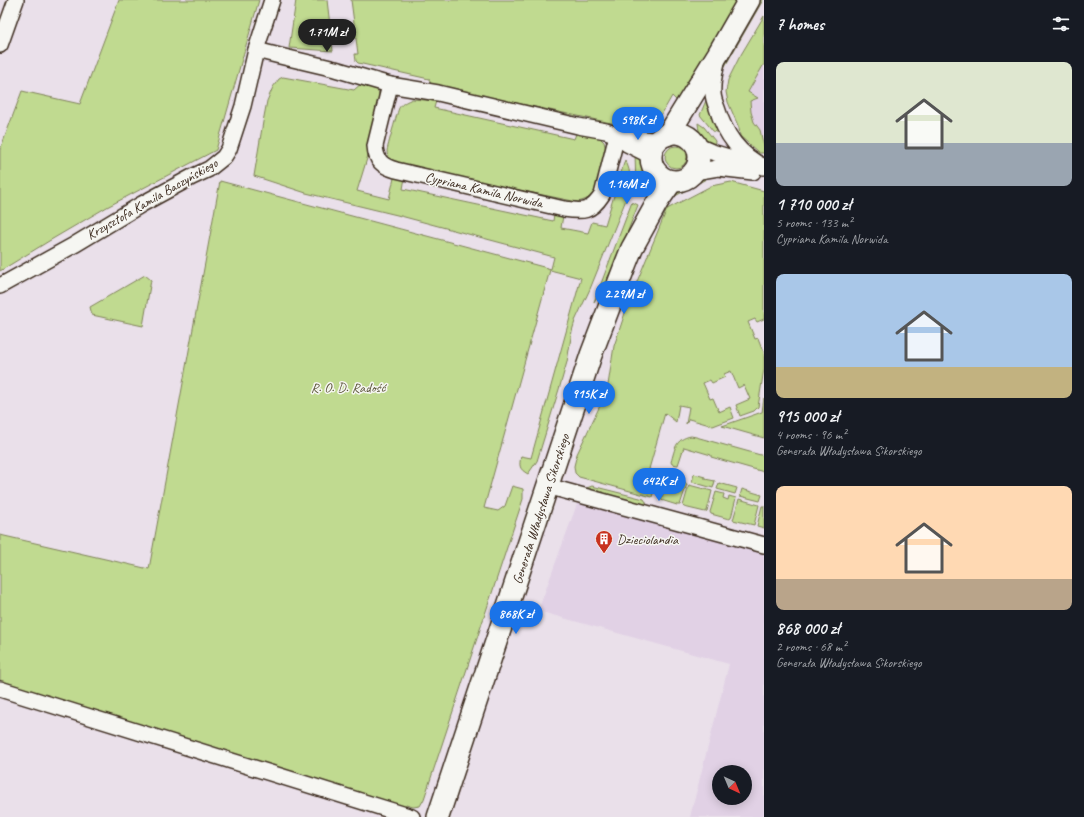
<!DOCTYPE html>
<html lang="en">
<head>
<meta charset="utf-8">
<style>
  body { margin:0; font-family:Caveat,sans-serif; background:#242831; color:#f1f3f6; height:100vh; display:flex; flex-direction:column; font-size:15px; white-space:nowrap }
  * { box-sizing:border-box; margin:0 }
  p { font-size:13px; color:#9ea1a6 }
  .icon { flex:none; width:22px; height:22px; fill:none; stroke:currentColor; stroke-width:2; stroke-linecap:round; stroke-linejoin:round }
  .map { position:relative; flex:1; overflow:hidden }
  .side { display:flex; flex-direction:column; background:#171b24; width:320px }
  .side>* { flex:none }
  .needle { width:26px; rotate:136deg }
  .buttons { position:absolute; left:712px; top:765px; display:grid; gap:8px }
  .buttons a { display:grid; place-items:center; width:40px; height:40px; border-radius:50%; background:#171b24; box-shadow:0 2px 10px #0003; font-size:20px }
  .price { position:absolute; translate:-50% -34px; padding:0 9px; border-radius:14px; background:#1a73e8; color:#fff; font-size:13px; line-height:26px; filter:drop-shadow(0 1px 2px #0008) }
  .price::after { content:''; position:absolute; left:50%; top:24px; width:12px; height:9px; margin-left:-6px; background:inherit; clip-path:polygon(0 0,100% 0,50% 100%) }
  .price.current { background:#222; color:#fff }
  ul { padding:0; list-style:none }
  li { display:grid; align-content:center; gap:8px; height:212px; padding:0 12px }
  li span { display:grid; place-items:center; height:124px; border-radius:8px; color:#555 }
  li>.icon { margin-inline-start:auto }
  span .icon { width:72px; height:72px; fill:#fffc; stroke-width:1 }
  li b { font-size:17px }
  h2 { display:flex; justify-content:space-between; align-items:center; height:48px; padding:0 12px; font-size:17px }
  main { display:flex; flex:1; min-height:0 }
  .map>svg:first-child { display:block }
  .built { fill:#e1d1e5; fill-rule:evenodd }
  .green { fill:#c0da90; stroke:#7e8257 }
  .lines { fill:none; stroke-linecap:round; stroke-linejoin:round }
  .street-casing { stroke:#3b2a1e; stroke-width:18 }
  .secondary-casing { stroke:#3b2a1e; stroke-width:24 }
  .street { stroke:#f6f6f2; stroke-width:15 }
  .secondary { stroke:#f6f6f2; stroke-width:21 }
  .labels { text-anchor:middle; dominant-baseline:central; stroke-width:3; stroke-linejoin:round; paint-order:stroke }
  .street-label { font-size:14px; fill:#3b2a1e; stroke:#f6f6f2 }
  .park-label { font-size:14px; fill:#5c563a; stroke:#f6f6f2 }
  .poi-label { font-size:14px; fill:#3b2a1e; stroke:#f6f6f2; text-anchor:start }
</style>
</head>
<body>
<main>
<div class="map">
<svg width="764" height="817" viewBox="0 0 764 817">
  <rect width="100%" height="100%" fill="#eae0ea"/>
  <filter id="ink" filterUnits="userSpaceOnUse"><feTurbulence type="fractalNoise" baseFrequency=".025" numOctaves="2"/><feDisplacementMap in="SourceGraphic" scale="8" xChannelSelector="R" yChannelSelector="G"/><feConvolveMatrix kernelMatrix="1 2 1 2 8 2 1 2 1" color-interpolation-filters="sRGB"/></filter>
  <g filter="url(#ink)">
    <g class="built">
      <path d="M 764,64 L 764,147 L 760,130 L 754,122 L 751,112 L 750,101 L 757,99 L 748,92 Z"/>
      <path d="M 580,496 L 764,545 L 764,817 L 690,817 L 729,664 L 538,611 ZM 719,772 L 745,772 L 745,798 L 719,798 Z"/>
    </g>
    <g class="green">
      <path d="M 119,0 L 259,0 L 216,150 L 107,207 L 49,241 L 0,271 L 0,150 L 22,91 L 80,104 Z"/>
      <path d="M 296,0 L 327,0 L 333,51 L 289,48 Z"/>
      <path d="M 351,0 L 739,0 L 679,103 L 672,96 L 656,124 L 639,127 L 630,127 L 431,85 L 429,79 L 358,63 L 356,61 L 355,54 L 358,54 Z"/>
      <path d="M 757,0 L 763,0 L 721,73 L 725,55 Z"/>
      <path d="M 764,16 L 764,64 L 748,92 L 758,98 L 750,101 L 751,112 L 754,122 L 760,130 L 764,147 L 764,153 L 759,153 L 740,136 L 739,128 L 728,102 L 726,92 L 728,80 L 739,58 Z"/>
      <path d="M 283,77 L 354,90 L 363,82 C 366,83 370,84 373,85 C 387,95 375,120 372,133 L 370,134 L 368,144 L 369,147 L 369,152 L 357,191 L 389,199 L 396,170 L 406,172 L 403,189 L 553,221 L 555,207 L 564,209 L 561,228 L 588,233 L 592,222 L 605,225 L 625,160 C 633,174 629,182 627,197 L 590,289 L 575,321 L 572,331 L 567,362 L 560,386 L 537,461 L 528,474 C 519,469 519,466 521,456 L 531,458 L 581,278 L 550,270 L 484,508 L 498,511 L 505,506 L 512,486 L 523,489 L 523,499 L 424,799 L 420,806 L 413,807 L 406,805 L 405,810 L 0,682 L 0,535 L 149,569 L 220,181 L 551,269 L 554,257 L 397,215 L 306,193 L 254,176 L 263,122 L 267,101 L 273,87 L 279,79 Z"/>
      <path d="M 707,98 L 720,129 L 718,133 L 713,131 L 700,115 Z"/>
      <path d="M 412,99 L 436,101 L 434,108 L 574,139 L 578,129 L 595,133 L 604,142 L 607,154 L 596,193 C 590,198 585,200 578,202 L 398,166 C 392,163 387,158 387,151 C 387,148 398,110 399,108 C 402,103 408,101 412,99 Z"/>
      <path d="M 698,123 L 704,127 L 715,141 L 714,148 C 703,140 699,137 698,123 Z"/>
      <circle cx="676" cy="157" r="11"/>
      <path d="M 635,153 C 637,155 641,157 643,159 C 651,167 647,182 644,192 L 636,189 Z"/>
      <path d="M 707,176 L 706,179 L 668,200 L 675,191 Z"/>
      <path d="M 731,182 L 764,191 L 764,319 L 757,322 L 755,319 L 748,322 L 755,339 L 758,338 L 763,351 L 764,351 L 764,369 L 758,407 L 754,411 L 740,416 L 736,405 L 750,399 L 744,385 L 738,388 L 731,371 L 724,374 L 725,377 L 712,383 L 710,380 L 703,383 L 710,399 L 713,398 L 719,412 L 730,407 L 734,418 L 713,426 L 689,419 L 686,424 L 689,407 L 679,405 L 676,422 L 665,413 L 649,469 L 658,476 L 652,497 L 579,477 L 575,473 L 574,466 L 577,454 L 606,393 L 608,385 L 614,346 L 629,301 L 667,209 L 711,186 Z"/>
      <path d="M 632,202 L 638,205 L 615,264 L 594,302 Z"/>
      <path d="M 145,275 L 151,280 L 143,326 L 92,315 L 90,307 Z"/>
      <path d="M 764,398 L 764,438 L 722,426 L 762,412 Z"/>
      <path d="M 691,436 L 696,437 L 764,456 L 764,472 L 711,457 L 711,455 L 684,447 L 678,465 L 672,464 L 671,462 C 675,449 675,439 691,436 Z"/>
      <path d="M 694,474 L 705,477 L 705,479 L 715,481 L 713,488 L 692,482 Z"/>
      <path d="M 667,475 L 683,480 L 687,484 L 680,505 L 677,505 L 661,500 Z"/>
      <path d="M 719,483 L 737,488 L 735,494 L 717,489 Z"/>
      <path d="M 689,485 L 712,491 L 707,511 L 705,512 L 684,507 L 683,506 Z"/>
      <path d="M 592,486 L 644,499 L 646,502 L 646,504 L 643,504 L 584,489 Z"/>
      <path d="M 742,489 L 762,495 L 760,501 L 740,496 Z"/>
      <path d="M 716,492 L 724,494 L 723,498 L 728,500 L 729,496 L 736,498 L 731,518 L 729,519 L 711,514 L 710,512 Z"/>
      <path d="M 739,499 L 759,505 L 754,525 L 733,520 Z"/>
      <path d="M 762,506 L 764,506 L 764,528 L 757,526 Z"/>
    </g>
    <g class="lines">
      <defs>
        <g id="street">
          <path d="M 0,45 L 16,0"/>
          <path d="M 256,50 L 280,56 L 335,69 L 390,85 L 438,93 L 578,126 L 606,131 L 617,135 L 658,141"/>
          <path d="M 717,62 C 715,72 712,82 713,93 C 713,98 715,103 717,108 C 725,135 739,154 764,167"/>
          <path d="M 390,85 L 375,146 C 376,161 382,166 396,170 L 564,209 C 583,212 591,212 602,195 L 617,135"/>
          <path d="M 622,140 L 627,144 L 651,156"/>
          <path d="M 696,145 L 712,152 L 752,164"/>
          <path d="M 694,172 L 718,168 L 753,172"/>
          <path d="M 0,286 L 74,245 L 142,204 L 192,177 L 209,169 L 224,157 L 229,149 L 243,106 L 256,50 L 272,0"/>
          <path d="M 547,486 L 764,545"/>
          <path d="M 0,689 L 412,817"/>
        </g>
        <g id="secondary">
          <circle cx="675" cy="157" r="24"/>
          <path d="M 667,135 L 673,127 L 718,54 L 749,0"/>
          <path d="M 438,817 L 591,355 L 626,263 L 632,248 L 658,201 L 672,181"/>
        </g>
      </defs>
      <use href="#street" class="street-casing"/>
      <use href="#secondary" class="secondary-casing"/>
      <use href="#street" class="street"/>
      <use href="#secondary" class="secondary"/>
    </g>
  </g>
  <defs>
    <symbol id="building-pin" viewBox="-11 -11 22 30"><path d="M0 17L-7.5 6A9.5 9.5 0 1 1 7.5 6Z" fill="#c8321e" stroke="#f6f6f2"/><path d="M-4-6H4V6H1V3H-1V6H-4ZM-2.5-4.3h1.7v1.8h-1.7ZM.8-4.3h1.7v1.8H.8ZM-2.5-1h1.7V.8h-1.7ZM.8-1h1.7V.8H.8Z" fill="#fff"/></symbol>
  </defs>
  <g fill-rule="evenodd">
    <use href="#building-pin" x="594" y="529" width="20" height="27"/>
  </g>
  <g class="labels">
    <g class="street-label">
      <text transform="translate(484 190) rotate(13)">Cypriana Kamila Norwida</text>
      <text transform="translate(152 199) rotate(-30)">Krzysztofa Kamila Baczyńskiego</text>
      <text transform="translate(541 509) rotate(-72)">Generała Władysława Sikorskiego</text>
    </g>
    <g class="park-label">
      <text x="348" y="387">R. O. D. Radość</text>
    </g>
    <g class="poi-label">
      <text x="617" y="539">Dzieciolandia</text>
    </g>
  </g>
</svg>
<div class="buttons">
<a><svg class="needle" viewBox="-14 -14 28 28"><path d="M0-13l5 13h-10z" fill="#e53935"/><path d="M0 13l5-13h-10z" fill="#9ea1a6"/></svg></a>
</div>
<b class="price current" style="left:327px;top:53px">1.71M zł</b>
<b class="price" style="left:638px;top:141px">598K zł</b>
<b class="price" style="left:627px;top:205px">1.16M zł</b>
<b class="price" style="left:624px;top:315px">2.29M zł</b>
<b class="price" style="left:589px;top:415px">915K zł</b>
<b class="price" style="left:659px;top:502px">642K zł</b>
<b class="price" style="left:516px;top:635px">868K zł</b>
</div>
<section class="side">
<h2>7 homes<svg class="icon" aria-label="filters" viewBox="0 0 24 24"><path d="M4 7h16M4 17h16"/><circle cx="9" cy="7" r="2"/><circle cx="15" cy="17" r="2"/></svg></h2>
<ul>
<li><span style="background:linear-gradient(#dfe7d0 65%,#9aa5b1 0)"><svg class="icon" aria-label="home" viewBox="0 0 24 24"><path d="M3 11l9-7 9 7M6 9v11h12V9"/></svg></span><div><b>1 710 000 zł</b><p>5 rooms · 133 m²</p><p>Cypriana Kamila Norwida</p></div></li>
<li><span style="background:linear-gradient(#a9c7e8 75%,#c2b280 0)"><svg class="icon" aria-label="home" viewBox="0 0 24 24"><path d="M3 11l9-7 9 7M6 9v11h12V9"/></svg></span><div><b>915 000 zł</b><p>4 rooms · 96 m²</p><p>Generała Władysława Sikorskiego</p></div></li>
<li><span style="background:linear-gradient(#ffd9b3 75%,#b9a48a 0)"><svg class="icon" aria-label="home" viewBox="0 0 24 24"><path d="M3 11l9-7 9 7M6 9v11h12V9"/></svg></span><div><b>868 000 zł</b><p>2 rooms · 68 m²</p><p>Generała Władysława Sikorskiego</p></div></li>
</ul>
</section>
</main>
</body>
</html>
